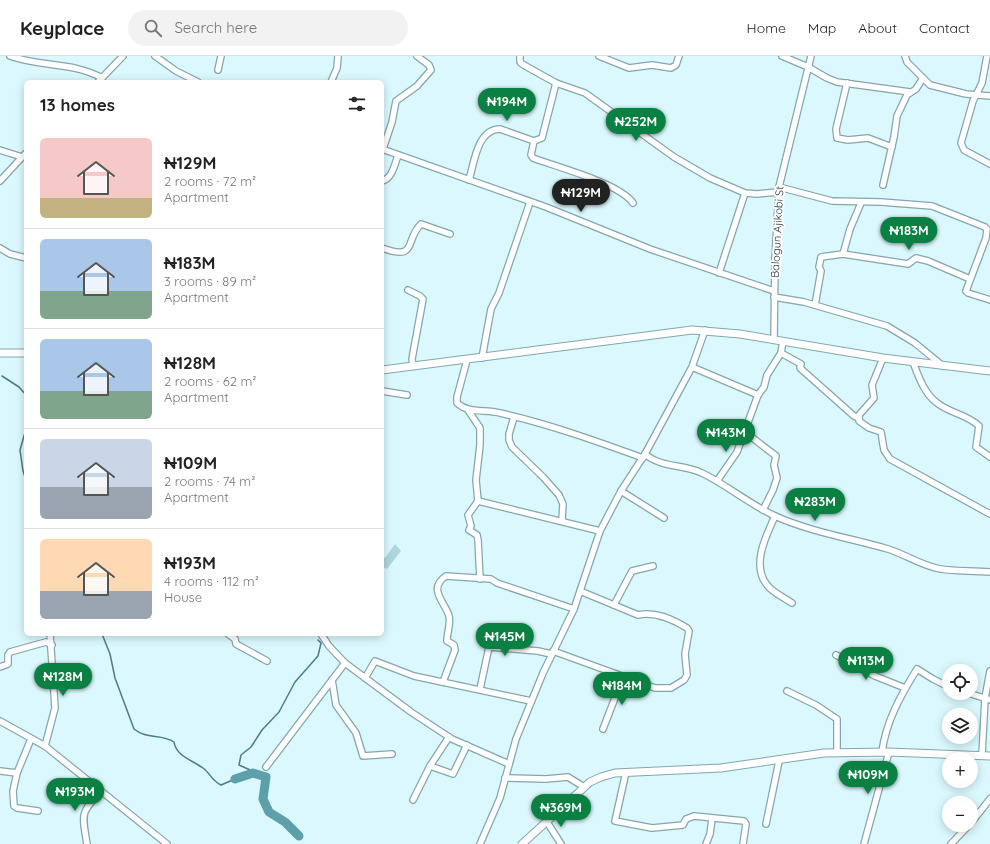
<!DOCTYPE html>
<html lang="en">
<head>
<meta charset="utf-8">
<style>
  body { margin:0; font-family:Quicksand,sans-serif; background:#f2f2f2; color:#222; height:100vh; display:flex; flex-direction:column; font-size:15px; white-space:nowrap }
  * { box-sizing:border-box; margin:0 }
  p { font-size:13px; color:#767676 }
  .icon { flex:none; width:22px; height:22px; fill:none; stroke:currentColor; stroke-width:2; stroke-linecap:round; stroke-linejoin:round }
  .map { position:relative; flex:1; overflow:hidden }
  .side { position:absolute; left:24px; top:24px; width:360px; height:556px; display:flex; flex-direction:column; background:#fff; border-radius:6px; box-shadow:0 2px 10px #0003 }
  .side>* { flex:none }
  .buttons { position:absolute; left:942px; top:608px; display:grid; gap:8px }
  .buttons a { display:grid; place-items:center; width:36px; height:36px; border-radius:50%; background:#fff; box-shadow:0 2px 10px #0003; font-size:20px }
  .price { position:absolute; translate:-50% -34px; padding:0 9px; border-radius:14px; background:#0b8043; color:#fff; font-size:13px; line-height:26px; filter:drop-shadow(0 1px 2px #0008) }
  .price::after { content:''; position:absolute; left:50%; top:24px; width:12px; height:9px; margin-left:-6px; background:inherit; clip-path:polygon(0 0,100% 0,50% 100%) }
  .price.selected { background:#222; color:#fff }
  ul { padding:0; list-style:none }
  li { display:flex; align-items:center; gap:12px; height:100px; padding:0 16px }
  li+li { border-top:1px solid #e0e0e0 }
  li span { display:grid; place-items:center; flex:none; width:112px; height:80px; border-radius:6px; color:#555 }
  li>.icon { margin-inline-start:auto }
  span .icon { width:48px; height:48px; fill:#fffc; stroke-width:1 }
  li b { font-size:17px }
  h2 { display:flex; justify-content:space-between; align-items:center; height:48px; padding:0 16px; font-size:17px }
  header { display:flex; align-items:center; gap:24px; box-sizing:border-box; height:56px; padding:0 20px; background:#fff; border-bottom:1px solid #e0e0e0 }
  header strong { font-size:19px }
  nav { display:flex; gap:22px; margin-inline-start:auto; font-size:14px }
  .search { width:280px; height:36px; background:#f2f2f2; display:flex; align-items:center; gap:10px; box-sizing:border-box; padding:0 14px; border-radius:22px; color:#767676; font-size:15px }
  .map>svg:first-child { display:block }
  .green { fill:#aed6dc }
  .lines { fill:none; stroke-linecap:round; stroke-linejoin:round }
  .stream { stroke:#4a7d85; stroke-width:1.5 }
  .river { stroke:#5ea0aa; stroke-width:9 }
  .minor-casing { stroke:#83a7ac; stroke-width:8 }
  .major-casing { stroke:#83a7ac; stroke-width:9 }
  .minor { stroke:#fff; stroke-width:5.5 }
  .major { stroke:#fff; stroke-width:7 }
  .labels { text-anchor:middle; dominant-baseline:central; stroke-width:4; stroke-linejoin:round; paint-order:stroke }
  .street-label { font-size:11px; fill:#1d2b2e; stroke:#fff }
</style>
</head>
<body>
<header>
<strong>Keyplace</strong>
<div class="search"><svg class="icon" aria-label="search" viewBox="0 0 24 24"><circle cx="10" cy="10" r="6"/><path d="M15 15l6 6"/></svg>Search here</div>
<nav><a>Home</a><a>Map</a><a>About</a><a>Contact</a></nav>
</header>
<div class="map">
<svg width="990" height="788" viewBox="0 0 990 788">
  <rect width="100%" height="100%" fill="#daf8fd"/>
  <path class="green" d="M 395,488 L 401,495 L 387,513 L 382,511 L 382,500 L 385,502 Z"/>
  <g class="lines">
    <g class="stream">
      <path d="M 2,320 L 19,331 L 26,339"/>
      <path d="M 26,373 L 20,394 L 23,415 L 26,424"/>
      <path d="M 102,578 L 110,598 L 115,622 L 134,673 C 147,684 161,677 174,686 C 176,700 192,704 203,712 C 210,717 212,725 221,729 L 235,723"/>
      <path d="M 257,717 L 239,709 L 241,699 L 251,691 L 262,674 L 279,656 L 295,626 L 318,600 L 321,587 L 318,584"/>
    </g>
    <path class="river" d="M 235,723 L 253,717 L 266,721 L 263,743 L 269,756 L 285,766 L 299,780"/>
    <defs>
      <g id="minor">
        <path d="M 10,0 C 40,11 74,6 102,22"/>
        <path d="M 155,0 L 176,15 L 198,26"/>
        <path d="M 520,0 L 520,6 L 522,8 L 556,27 L 585,37 L 674,101 L 710,122 L 745,137 L 757,138 L 778,136"/>
        <path d="M 599,0 L 629,12 L 652,9 L 671,12 L 676,9 L 679,0"/>
        <path d="M 782,0 L 808,11 L 827,22 L 837,26 L 910,36"/>
        <path d="M 905,0 L 907,6 L 930,29 L 966,38 L 990,40"/>
        <path d="M 987,0 L 982,27 L 973,45 L 961,87 L 964,94 L 990,108"/>
        <path d="M 218,14 L 221,0"/>
        <path d="M 98,26 L 123,0"/>
        <path d="M 331,26 L 337,12 L 338,0"/>
        <path d="M 847,27 L 836,73 L 837,82 L 848,84 L 868,82 L 892,91"/>
        <path d="M 534,85 L 531,99 L 533,102 C 557,111 619,127 633,147"/>
        <path d="M 382,93 L 546,151 L 650,193 L 774,235"/>
        <path d="M 383,93 L 392,66 L 396,45 L 417,30 L 431,14 L 429,9 L 417,0"/>
        <path d="M 0,94 L 22,101"/>
        <path d="M 469,124 C 474,108 477,73 500,73 L 534,85 L 542,82 L 556,27"/>
        <path d="M 0,125 L 26,97"/>
        <path d="M 382,125 C 392,123 395,108 398,99"/>
        <path d="M 883,129 L 894,81 L 897,60 L 907,39 L 916,33 L 923,22"/>
        <path d="M 779,131 L 832,145 L 881,146 L 932,150 L 985,171 L 987,173 L 986,182 L 966,235 L 968,237 L 990,244"/>
        <path d="M 0,192 L 10,198 L 26,202"/>
        <path d="M 382,192 C 418,205 404,185 421,168 L 450,178"/>
        <path d="M 843,198 L 908,208 L 916,202 L 928,205 L 970,223"/>
        <path d="M 719,217 L 745,137"/>
        <path d="M 408,234 L 420,240 L 423,243 L 412,303 L 413,310"/>
        <path d="M 774,241 L 804,246 L 887,270 L 915,287 L 943,310"/>
        <path d="M 815,249 L 821,215 L 819,211 L 821,201 L 843,198 L 850,173 L 861,147"/>
        <path d="M 774,284 L 775,204 L 779,131 L 811,0"/>
        <path d="M 783,285 L 781,297 L 801,308 L 800,312 L 854,360 L 859,362"/>
        <path d="M 482,302 L 491,253 L 499,237 L 530,146"/>
        <path d="M 883,302 L 872,329 L 874,342 L 859,359 L 859,365 L 869,372 L 881,376 L 884,394 L 890,403 L 990,458"/>
        <path d="M 467,304 L 457,341 L 457,347 C 469,358 485,353 500,357 C 549,368 596,385 643,402"/>
        <path d="M 913,306 C 918,319 924,337 936,346 C 948,357 967,358 979,370 L 976,391 L 990,401"/>
        <path d="M 692,311 L 758,339 L 737,396 L 717,425"/>
        <path d="M 382,335 L 407,339"/>
        <path d="M 758,339 L 764,331 L 767,319 L 781,297"/>
        <path d="M 468,354 L 480,372 L 480,389 L 476,424 L 478,445 L 468,459 L 471,470 L 469,474 L 477,479 L 478,484 L 480,523"/>
        <path d="M 514,361 L 509,378 L 509,384 L 512,391 L 543,421 L 559,439 L 563,448 L 562,464"/>
        <path d="M 745,376 L 776,400 L 774,409 L 777,422 L 773,434 L 763,454"/>
        <path d="M 645,398 C 661,412 683,408 702,417 C 727,429 749,448 775,460 C 811,476 850,482 888,493 C 904,498 919,508 936,512 C 950,516 974,514 990,516"/>
        <path d="M 621,435 L 664,462"/>
        <path d="M 478,445 L 600,475"/>
        <path d="M 775,460 C 766,480 751,509 767,529 C 773,537 785,542 792,547"/>
        <path d="M 614,549 L 632,515 L 653,510"/>
        <path d="M 228,578 L 235,583 L 236,588 L 267,605"/>
        <path d="M 321,578 L 329,590 L 345,607 L 411,656 L 452,683 L 509,708"/>
        <path d="M 553,595 L 655,632 L 671,632 L 684,624 L 687,619 L 685,598 L 689,575 L 687,572 C 672,563 655,555 638,559 L 580,535"/>
        <path d="M 836,599 L 875,620 L 905,632"/>
        <path d="M 0,611 L 8,608 L 8,599 L 10,596 L 46,586 L 52,589"/>
        <path d="M 365,622 L 375,605 L 414,620 L 531,645"/>
        <path d="M 332,624 L 336,649 L 356,677 L 363,700 L 392,698"/>
        <path d="M 443,626 L 455,594 L 454,589 L 447,585 C 447,577 451,567 449,560 C 445,546 427,533 446,520 L 491,523 L 497,527 L 574,553"/>
        <path d="M 480,633 L 489,591 L 538,595 L 551,598"/>
        <path d="M 787,635 L 816,649 L 837,663 L 837,697"/>
        <path d="M 968,637 L 990,644"/>
        <path d="M 0,665 L 45,690 L 167,788"/>
        <path d="M 603,673 L 623,621"/>
        <path d="M 45,690 L 55,652 L 50,578"/>
        <path d="M 882,696 C 886,665 901,639 917,613 L 933,623 L 949,631"/>
        <path d="M 982,699 L 985,642 L 990,615"/>
        <path d="M 430,710 L 453,718 L 467,689"/>
        <path d="M 266,711 L 345,607"/>
        <path d="M 0,715 L 17,717 L 31,683"/>
        <path d="M 626,716 L 615,765 L 652,772 L 683,769 L 686,763 L 694,760 L 744,765 L 746,768 L 743,788"/>
        <path d="M 17,717 L 13,735 L 14,750 L 17,752 L 38,755"/>
        <path d="M 505,722 L 546,723 L 568,721 L 584,731"/>
        <path d="M 413,744 L 430,710 L 449,681"/>
        <path d="M 547,766 L 561,788"/>
        <path d="M 971,767 L 990,743"/>
        <path d="M 766,768 L 779,705"/>
        <path d="M 87,788 C 82,757 80,758 101,735"/>
        <path d="M 480,788 L 500,742 L 516,683 L 543,617 L 574,553 L 600,475 L 621,435 L 645,398 L 692,311 L 705,274"/>
        <path d="M 706,788 L 710,778 L 712,763"/>
        <path d="M 864,788 L 889,696"/>
        <path d="M 951,788 L 969,769"/>
      </g>
      <g id="major">
        <path d="M 0,297 L 26,297"/>
        <path d="M 382,314 L 692,274 L 740,278 L 883,302 L 990,315"/>
        <path d="M 522,788 L 590,726 L 601,721 L 615,717 L 721,712 L 824,697 L 889,696 L 990,700"/>
      </g>
    </defs>
    <use href="#minor" class="minor-casing"/>
    <use href="#major" class="major-casing"/>
    <use href="#minor" class="minor"/>
    <use href="#major" class="major"/>
  </g>
  <g class="labels">
    <g class="street-label">
      <text transform="translate(777 176) rotate(-87)">Balogun Ajikobi St</text>
    </g>
  </g>
</svg>
<div class="buttons">
<a><svg class="icon" aria-label="locate" viewBox="0 0 24 24"><circle cx="12" cy="12" r="6"/><path d="M12 2v4M12 18v4M2 12h4M18 12h4"/></svg></a>
<a><svg class="icon" aria-label="layers" viewBox="0 0 24 24"><path d="M12 4l9 5-9 5-9-5zM3 14l9 5 9-5"/></svg></a>
<a>+</a>
<a>−</a>
</div>
<b class="price" style="left:507px;top:66px">₦194M</b>
<b class="price" style="left:636px;top:86px">₦252M</b>
<b class="price selected" style="left:581px;top:157px">₦129M</b>
<b class="price" style="left:909px;top:195px">₦183M</b>
<b class="price" style="left:726px;top:397px">₦143M</b>
<b class="price" style="left:815px;top:466px">₦283M</b>
<b class="price" style="left:505px;top:601px">₦145M</b>
<b class="price" style="left:866px;top:625px">₦113M</b>
<b class="price" style="left:63px;top:641px">₦128M</b>
<b class="price" style="left:622px;top:650px">₦184M</b>
<b class="price" style="left:868px;top:739px">₦109M</b>
<b class="price" style="left:75px;top:756px">₦193M</b>
<b class="price" style="left:561px;top:772px">₦369M</b>
<section class="side">
<h2>13 homes<svg class="icon" aria-label="filters" viewBox="0 0 24 24"><path d="M4 7h16M4 17h16"/><circle cx="9" cy="7" r="2"/><circle cx="15" cy="17" r="2"/></svg></h2>
<ul>
<li><span style="background:linear-gradient(#f6c9c9 75%,#c2b280 0)"><svg class="icon" aria-label="home" viewBox="0 0 24 24"><path d="M3 11l9-7 9 7M6 9v11h12V9"/></svg></span><div><b>₦129M</b><p>2 rooms · 72 m²</p><p>Apartment</p></div></li>
<li><span style="background:linear-gradient(#a9c7e8 65%,#7fa58c 0)"><svg class="icon" aria-label="home" viewBox="0 0 24 24"><path d="M3 11l9-7 9 7M6 9v11h12V9"/></svg></span><div><b>₦183M</b><p>3 rooms · 89 m²</p><p>Apartment</p></div></li>
<li><span style="background:linear-gradient(#a9c7e8 65%,#7fa58c 0)"><svg class="icon" aria-label="home" viewBox="0 0 24 24"><path d="M3 11l9-7 9 7M6 9v11h12V9"/></svg></span><div><b>₦128M</b><p>2 rooms · 62 m²</p><p>Apartment</p></div></li>
<li><span style="background:linear-gradient(#c9d6e8 60%,#9aa5b1 0)"><svg class="icon" aria-label="home" viewBox="0 0 24 24"><path d="M3 11l9-7 9 7M6 9v11h12V9"/></svg></span><div><b>₦109M</b><p>2 rooms · 74 m²</p><p>Apartment</p></div></li>
<li><span style="background:linear-gradient(#ffd9b3 65%,#9aa5b1 0)"><svg class="icon" aria-label="home" viewBox="0 0 24 24"><path d="M3 11l9-7 9 7M6 9v11h12V9"/></svg></span><div><b>₦193M</b><p>4 rooms · 112 m²</p><p>House</p></div></li>
</ul>
</section>
</div>
</body>
</html>
